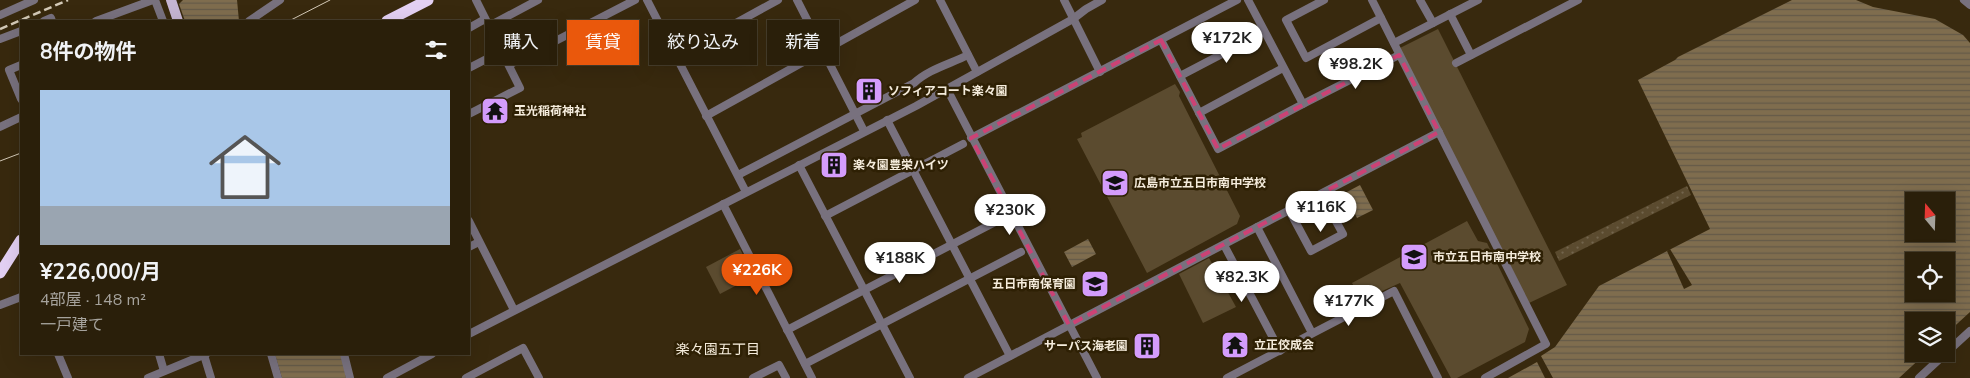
<!DOCTYPE html>
<html lang="ja">
<head>
<meta charset="utf-8">
<style>
  body { margin:0; font-family:"Nunito Sans","Noto Sans JP",sans-serif; background:#322713; color:#f1f3f6; height:100vh; display:flex; flex-direction:column; font-size:19px; white-space:nowrap }
  * { box-sizing:border-box; margin:0 }
  p { font-size:16px; color:#a5a29c }
  .icon { flex:none; width:28px; height:28px; fill:none; stroke:currentColor; stroke-width:2; stroke-linecap:round; stroke-linejoin:round }
  .map { position:relative; flex:1; overflow:hidden }
  .panel { position:absolute; left:20px; top:20px; width:450px; height:335px; display:flex; flex-direction:column; background:#2a1f0a; border-radius:0px; box-shadow:0 5px 20px #0002,0 0 0 1px #463d2b }
  .panel>* { flex:none }
  .top-card { position:absolute; left:485px; top:20px; width:475px; height:45px; display:flex; gap:10px }
  .needle { width:32px; rotate:341deg }
  .buttons { position:absolute; left:1905px; top:192px; display:grid; gap:10px }
  .buttons a { display:grid; place-items:center; width:50px; height:50px; border-radius:0px; background:#2a1f0a; box-shadow:0 5px 20px #0002,0 0 0 1px #463d2b; font-size:25px }
  .price { position:absolute; translate:-50% -42px; padding:0 11px; border-radius:18px; background:#fff; color:#222; font-size:16px; line-height:32px; filter:drop-shadow(0 1px 2px #0008) }
  .price::after { content:''; position:absolute; left:50%; top:30px; width:15px; height:11px; margin-left:-8px; background:inherit; clip-path:polygon(0 0,100% 0,50% 100%) }
  .price.selected { background:#ea580c; color:#fff }
  ul { padding:0; list-style:none }
  li { display:grid; align-content:center; gap:10px; height:265px; padding:0 20px }
  li span { display:grid; place-items:center; height:155px; border-radius:0px; color:#555 }
  li>.icon { margin-inline-start:auto }
  span .icon { width:90px; height:90px; fill:#fffc; stroke-width:1 }
  li b { font-size:21px }
  h2 { display:flex; justify-content:space-between; align-items:center; height:60px; padding:0 20px; font-size:21px }
  .tag { padding:0 18px; border-radius:0px; background:#2a1f0a; box-shadow:0 5px 20px #0002,0 0 0 1px #463d2b; font-size:18px; line-height:45px }
  .tag.selected { background:#ea580c; color:#fff }
  .map>svg:first-child { display:block }
  .grass { fill:url(#grass-dots) }
  .park { fill:#5b4b2f }
  .water { fill:url(#water-rules); fill-rule:evenodd }
  .pier { fill:#38290e }
  .lines { fill:none; stroke-linecap:round; stroke-linejoin:round }
  .minor { stroke:#78717e; stroke-width:8 }
  .major { stroke:#c5b5d2; stroke-width:10 }
  .highway { stroke:#e3d0f3; stroke-width:11 }
  .tram { stroke:#d3c9b7; stroke-width:1 }
  .rail { stroke:#d3c9b7; stroke-width:2.5; stroke-dasharray:8 4; stroke-linecap:butt }
  .marked { fill:none; stroke:#cc4275; stroke-width:4; stroke-dasharray:10 6; stroke-linejoin:round }
  .labels { text-anchor:middle; dominant-baseline:central; stroke-width:5; stroke-linejoin:round; paint-order:stroke }
  .poi-label { font-size:12px; font-weight:bold; fill:#f5ecdc; stroke:#2e2004; text-anchor:start }
  .neighbourhood-label { font-size:14px; fill:#f5ecdc; stroke:#2e2004 }
</style>
</head>
<body>
<div class="map">
<svg width="1970" height="378" viewBox="0 0 1970 378">
  <defs>
    <pattern id="grass-dots" width="8" height="8" patternUnits="userSpaceOnUse" patternTransform="scale(1.25)"><rect width="8" height="8" fill="#5b4b2f"/><path d="M2 2h.1M6 6h.1" fill="none" stroke="#73654d" stroke-width="1.8" stroke-linecap="round"/></pattern>
    <pattern id="water-rules" width="6" height="5" patternUnits="userSpaceOnUse" patternTransform="scale(1.25)"><rect width="6" height="5" fill="#7f6d4e"/><path d="M0 2.5h6" fill="none" stroke="#645a48"/></pattern>
  </defs>
  <rect width="100%" height="100%" fill="#38290e"/>
  <path class="grass" d="M 1687,186 L 1691,195 L 1559,261 L 1555,252 Z"/>
  <g class="park">
    <path d="M 1438,29 L 1567,285 L 1529,303 L 1400,48 Z"/>
    <path d="M 1175,84 L 1180,92 L 1179,96 L 1240,216 L 1237,224 L 1147,273 L 1077,139 L 1082,137 L 1081,133 Z"/>
    <path d="M 1467,221 L 1478,241 L 1487,243 L 1529,329 L 1525,342 L 1457,378 L 1451,378 L 1400,283 L 1362,300 L 1352,283 Z"/>
    <path d="M 740,249 L 754,276 L 720,294 L 706,267 Z"/>
    <path d="M 1209,258 L 1236,307 L 1203,323 L 1179,274 Z"/>
  </g>
  <g class="water">
    <path d="M 183,0 L 237,0 L 239,21 L 185,21 L 179,4 Z"/>
    <path d="M 1792,0 L 1856,0 L 1873,7 L 1935,19 L 1963,35 L 1970,43 L 1970,312 L 1946,334 L 1946,321 L 1914,321 L 1914,354 L 1925,354 L 1899,378 L 1553,378 L 1541,356 L 1555,347 L 1599,286 L 1710,229 L 1638,80 L 1675,60 L 1678,57 ZM 1914,201 L 1946,201 L 1946,234 L 1914,234 ZM 1914,261 L 1946,261 L 1946,294 L 1914,294 Z"/>
    <path d="M 1360,185 L 1373,210 L 1357,218 L 1345,193 Z"/>
    <path d="M 1088,239 L 1096,254 L 1072,267 L 1064,252 Z"/>
    <path d="M 275,354 L 342,354 L 346,378 L 282,378 Z"/>
    <path d="M 1537,362 L 1545,378 L 1508,378 Z"/>
  </g>
  <path class="pier" d="M 1670,249 L 1692,285 L 1684,289 L 1667,251 Z"/>
  <g class="lines">
    <g class="minor">
      <path d="M 155,0 L 163,21"/>
      <path d="M 647,0 L 746,192"/>
      <path d="M 797,0 L 864,131"/>
      <path d="M 940,0 L 977,72"/>
      <path d="M 1064,0 L 1100,72"/>
      <path d="M 1324,0 L 1286,20 L 1306,58 L 1381,18"/>
      <path d="M 1372,0 L 1546,344 L 1485,378"/>
      <path d="M 1420,0 L 1433,23"/>
      <path d="M 1964,0 L 1970,5"/>
      <path d="M 1450,14 L 1471,55"/>
      <path d="M 0,15 L 34,0"/>
      <path d="M 44,21 L 51,18 L 52,21"/>
      <path d="M 96,21 L 153,0"/>
      <path d="M 249,21 L 280,0"/>
      <path d="M 489,26 L 538,0"/>
      <path d="M 469,28 L 485,19"/>
      <path d="M 0,39 L 21,31"/>
      <path d="M 1161,40 L 1218,149 L 1303,104 L 1248,0"/>
      <path d="M 1394,43 L 1478,0"/>
      <path d="M 676,56 L 778,0"/>
      <path d="M 1456,63 L 1578,0"/>
      <path d="M 21,65 L 9,70 L 21,99"/>
      <path d="M 509,65 L 635,0"/>
      <path d="M 469,68 L 502,51"/>
      <path d="M 1180,76 L 1264,32"/>
      <path d="M 947,89 L 1097,378"/>
      <path d="M 1303,104 L 1399,55"/>
      <path d="M 1199,113 L 1283,68"/>
      <path d="M 469,114 L 520,88 L 476,0"/>
      <path d="M 706,116 L 915,0"/>
      <path d="M 887,120 L 1010,356"/>
      <path d="M 0,127 L 21,117"/>
      <path d="M 971,138 L 1237,0"/>
      <path d="M 799,165 L 910,378"/>
      <path d="M 738,175 L 914,83 C 929,69 950,64 968,55"/>
      <path d="M 723,204 L 812,378"/>
      <path d="M 1289,210 L 1311,251 L 1343,234 L 1321,194"/>
      <path d="M 825,216 L 963,144"/>
      <path d="M 469,221 L 514,310"/>
      <path d="M 1257,227 L 1312,333"/>
      <path d="M 1224,245 L 1280,351"/>
      <path d="M 469,247 L 479,242"/>
      <path d="M 0,305 L 21,297"/>
      <path d="M 787,330 L 1003,218"/>
      <path d="M 469,334 L 916,106 L 1073,19 L 1086,9 L 1102,0"/>
      <path d="M 1946,353 L 1970,331"/>
      <path d="M 58,354 L 68,378"/>
      <path d="M 159,354 L 164,371"/>
      <path d="M 271,354 L 278,378"/>
      <path d="M 344,354 L 350,378"/>
      <path d="M 204,355 L 211,378"/>
      <path d="M 805,364 L 1021,252"/>
      <path d="M 148,378 L 206,354"/>
      <path d="M 387,378 L 432,354"/>
      <path d="M 466,378 L 523,348 L 539,378"/>
      <path d="M 753,378 L 779,365 L 786,378"/>
      <path d="M 968,378 L 1439,132"/>
      <path d="M 1227,378 L 1394,291 L 1438,378"/>
      <path d="M 1919,378 L 1945,354"/>
    </g>
    <path class="major" d="M 171,0 L 178,21"/>
    <g class="highway">
      <path d="M 387,21 L 428,0"/>
      <path d="M 0,273 L 21,240"/>
    </g>
    <g class="tram">
      <path d="M 289,21 L 330,0"/>
      <path d="M 0,161 L 21,153"/>
    </g>
    <path class="rail" d="M 0,29 L 68,0"/>
  </g>
  <path class="marked" d="M 1161,40 L 1218,149 L 1399,55 L 1439,132 L 1069,325 L 971,138 Z"/>
  <defs>
    <symbol id="building-square" viewBox="-11 -11 22 22"><rect x="-9" y="-9" width="18" height="18" rx="4" fill="#d49cfc" stroke="#2e2004"/><path d="M-4-6H4V6H1V3H-1V6H-4ZM-2.5-4.3h1.7v1.8h-1.7ZM.8-4.3h1.7v1.8H.8ZM-2.5-1h1.7V.8h-1.7ZM.8-1h1.7V.8H.8Z" fill="#111"/></symbol>
    <symbol id="temple-square" viewBox="-11 -11 22 22"><rect x="-9" y="-9" width="18" height="18" rx="4" fill="#d49cfc" stroke="#2e2004"/><path d="M0-6L5-2H3V0L6.5 2.5H4V6H1.5V3h-3V6H-4V2.5H-6.5L-3 0V-2H-5Z" fill="#111"/></symbol>
    <symbol id="school-square" viewBox="-11 -11 22 22"><rect x="-9" y="-9" width="18" height="18" rx="4" fill="#d49cfc" stroke="#2e2004"/><path d="M0-5L7-2L0 1L-7-2ZM-4 1L0 2.5L4 1V4Q0 6-4 4Z" fill="#111"/></symbol>
  </defs>
  <g fill-rule="evenodd">
    <use href="#building-square" x="853" y="75" width="32" height="32"/>
    <use href="#temple-square" x="479" y="95" width="32" height="32"/>
    <use href="#building-square" x="818" y="149" width="32" height="32"/>
    <use href="#school-square" x="1099" y="167" width="32" height="32"/>
    <use href="#school-square" x="1398" y="241" width="32" height="32"/>
    <use href="#school-square" x="1079" y="268" width="32" height="32"/>
    <use href="#temple-square" x="1219" y="329" width="32" height="32"/>
    <use href="#building-square" x="1131" y="330" width="32" height="32"/>
  </g>
  <g class="labels">
    <g class="poi-label">
      <text x="888" y="91">ソフィアコート楽々園</text>
      <text x="514" y="111">玉光稲荷神社</text>
      <text x="853" y="165">楽々園豊栄ハイツ</text>
      <text x="1134" y="183">広島市立五日市南中学校</text>
      <text x="1433" y="257">市立五日市南中学校</text>
      <text x="1076" y="284" text-anchor="end">五日市南保育園</text>
      <text x="1254" y="345">立正佼成会</text>
      <text x="1128" y="346" text-anchor="end">サーパス海老園</text>
    </g>
    <g class="neighbourhood-label">
      <text x="718" y="349">楽々園五丁目</text>
    </g>
  </g>
</svg>
<div class="buttons">
<a><svg class="needle" viewBox="-14 -14 28 28"><path d="M0-13l5 13h-10z" fill="#e53935"/><path d="M0 13l5-13h-10z" fill="#a5a29c"/></svg></a>
<a><svg class="icon" aria-label="locate" viewBox="0 0 24 24"><circle cx="12" cy="12" r="6"/><path d="M12 2v4M12 18v4M2 12h4M18 12h4"/></svg></a>
<a><svg class="icon" aria-label="layers" viewBox="0 0 24 24"><path d="M12 4l9 5-9 5-9-5zM3 14l9 5 9-5"/></svg></a>
</div>
<b class="price" style="left:1227px;top:64px">¥172K</b>
<b class="price" style="left:1356px;top:90px">¥98.2K</b>
<b class="price" style="left:1321px;top:233px">¥116K</b>
<b class="price" style="left:1010px;top:236px">¥230K</b>
<b class="price" style="left:900px;top:284px">¥188K</b>
<b class="price selected" style="left:757px;top:296px">¥226K</b>
<b class="price" style="left:1242px;top:303px">¥82.3K</b>
<b class="price" style="left:1349px;top:327px">¥177K</b>
<div class="top-card">
<a class="tag">購入</a>
<a class="tag selected">賃貸</a>
<a class="tag">絞り込み</a>
<a class="tag">新着</a>
</div>
<section class="panel">
<h2>8件の物件<svg class="icon" aria-label="filters" viewBox="0 0 24 24"><path d="M4 7h16M4 17h16"/><circle cx="9" cy="7" r="2"/><circle cx="15" cy="17" r="2"/></svg></h2>
<ul>
<li><span style="background:linear-gradient(#a9c7e8 75%,#9aa5b1 0)"><svg class="icon" aria-label="home" viewBox="0 0 24 24"><path d="M3 11l9-7 9 7M6 9v11h12V9"/></svg></span><div><b>¥226,000/月</b><p>4部屋 · 148 m²</p><p>一戸建て</p></div></li>
</ul>
</section>
</div>
</body>
</html>
